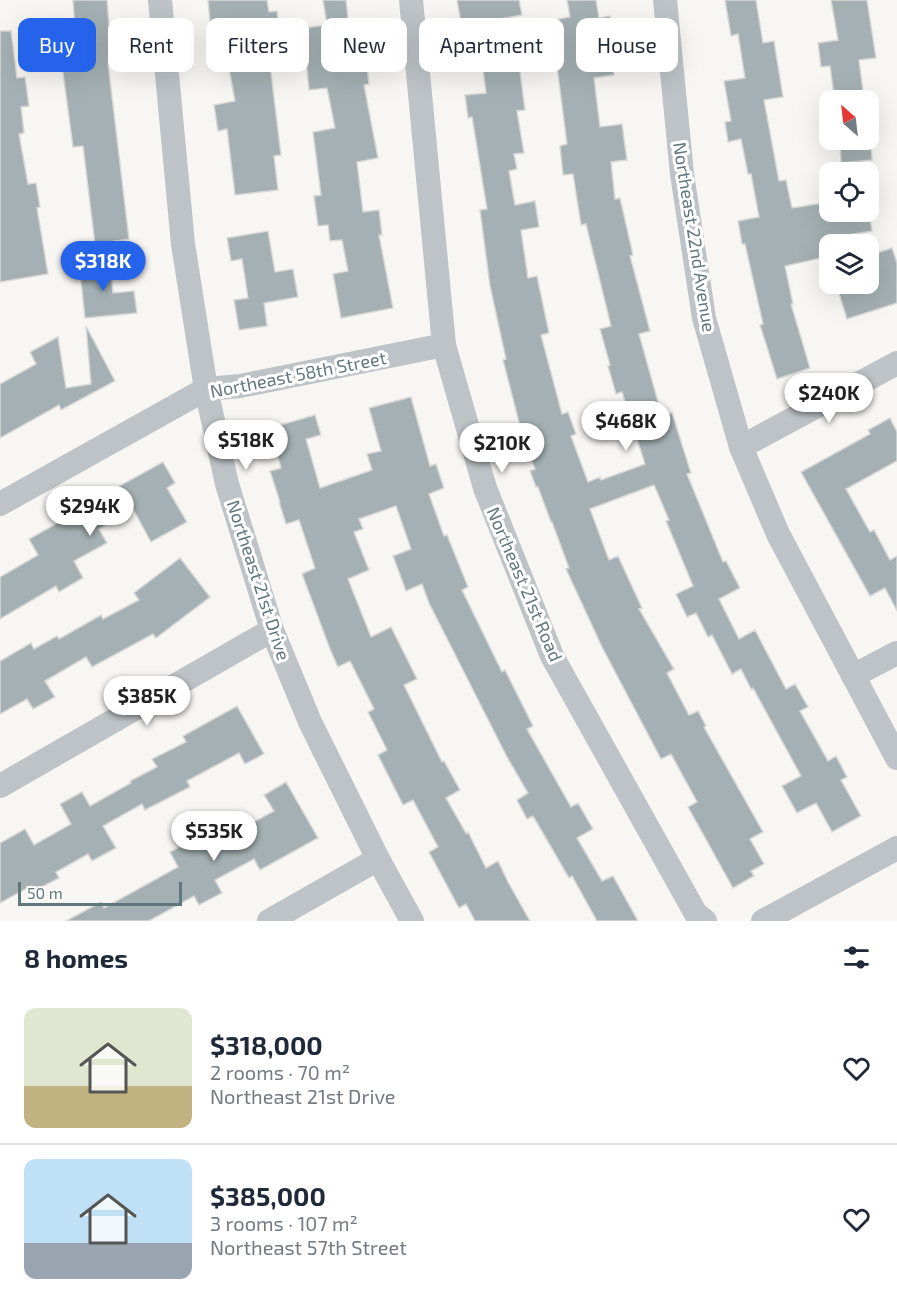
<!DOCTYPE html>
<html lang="en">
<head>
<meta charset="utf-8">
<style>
  body { margin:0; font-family:"Exo 2",sans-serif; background:#f6f6f7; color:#1f2937; height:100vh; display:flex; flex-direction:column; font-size:22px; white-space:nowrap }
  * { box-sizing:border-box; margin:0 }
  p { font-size:20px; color:#747a83 }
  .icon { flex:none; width:33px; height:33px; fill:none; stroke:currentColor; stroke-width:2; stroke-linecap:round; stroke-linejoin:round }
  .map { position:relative; height:921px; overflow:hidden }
  .side { display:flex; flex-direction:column; background:#fff; flex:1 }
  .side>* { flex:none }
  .hud { position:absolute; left:18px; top:18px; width:861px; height:54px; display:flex; gap:12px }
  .needle { width:39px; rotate:332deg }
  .buttons { position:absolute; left:819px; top:90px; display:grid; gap:12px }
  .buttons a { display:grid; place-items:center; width:60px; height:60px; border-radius:12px; background:#fff; box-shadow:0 6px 24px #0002; font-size:30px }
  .scale { position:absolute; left:18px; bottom:15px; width:164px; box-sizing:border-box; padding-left:6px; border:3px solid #61777e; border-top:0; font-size:16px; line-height:21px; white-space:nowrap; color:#61777e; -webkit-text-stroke:4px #fff; paint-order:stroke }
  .price { position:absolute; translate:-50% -51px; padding:0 14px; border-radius:21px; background:#fff; color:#222; font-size:20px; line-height:39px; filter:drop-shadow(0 2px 3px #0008) }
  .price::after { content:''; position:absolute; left:50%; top:36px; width:18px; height:14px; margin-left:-9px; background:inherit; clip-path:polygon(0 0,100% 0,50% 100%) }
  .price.selected { background:#2563eb; color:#fff }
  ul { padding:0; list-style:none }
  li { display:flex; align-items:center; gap:18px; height:150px; padding:0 24px }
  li+li { border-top:2px solid #e0e1e3 }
  li span { display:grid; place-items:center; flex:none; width:168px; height:120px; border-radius:12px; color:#555 }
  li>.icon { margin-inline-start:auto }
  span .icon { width:72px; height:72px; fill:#fffc; stroke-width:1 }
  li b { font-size:26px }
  h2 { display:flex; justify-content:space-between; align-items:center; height:72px; padding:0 24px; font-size:26px }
  .tag { padding:0 21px; border-radius:12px; background:#fff; box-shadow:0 6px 24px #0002; font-size:21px; line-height:54px }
  .tag.selected { background:#2563eb; color:#fff }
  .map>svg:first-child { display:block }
  .building { fill:#a4b0b3; stroke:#d8d8d6; stroke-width:1.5 }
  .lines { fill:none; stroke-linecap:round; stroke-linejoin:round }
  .minor { stroke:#bdc3c6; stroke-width:24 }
  .labels { text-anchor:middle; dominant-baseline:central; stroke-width:6; stroke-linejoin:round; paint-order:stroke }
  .street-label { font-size:18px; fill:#61777e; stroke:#fff }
</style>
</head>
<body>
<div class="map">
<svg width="897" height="921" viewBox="0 0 897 921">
  <rect width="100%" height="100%" fill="#f7f6f3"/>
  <g class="building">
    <path d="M 73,0 L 107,0 L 110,36 L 113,36 L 116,62 L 108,63 L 129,239 L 95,244 L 83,146 L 73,147 L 59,43 L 76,41 Z"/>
    <path d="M 208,0 L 267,0 L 269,12 L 277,11 L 281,45 L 270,46 L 271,48 L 268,48 L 281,155 L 274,156 L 278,190 L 235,195 L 227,129 L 218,131 L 214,105 L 235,101 L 229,68 L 235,67 L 230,19 L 210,22 Z"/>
    <path d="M 323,0 L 346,0 L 352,58 L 366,57 L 369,84 L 364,85 L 378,158 L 357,162 L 363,212 L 379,210 L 382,235 L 379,235 L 393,308 L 341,318 L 333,274 L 348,271 L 342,240 L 330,241 L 328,225 L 318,226 L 314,196 L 321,195 L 313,132 L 335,128 L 327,88 L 309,90 L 303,28 L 327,25 Z"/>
    <path d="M 457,0 L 519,0 L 522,15 L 490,21 L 495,46 L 466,51 Z"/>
    <path d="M 567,0 L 596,0 L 599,18 L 610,16 L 613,34 L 609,35 L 614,75 L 594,78 L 600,127 L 622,124 L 627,160 L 611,162 L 615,199 L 620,198 L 633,255 L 630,256 L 650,331 L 639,334 L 662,416 L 672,413 L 691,473 L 687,474 L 723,562 L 726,561 L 740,588 L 719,599 L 739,639 L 755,630 L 786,689 L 795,684 L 808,707 L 800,711 L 828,761 L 836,756 L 847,777 L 841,780 L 861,816 L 832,832 L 816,803 L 797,813 L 782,786 L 801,776 L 753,688 L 751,689 L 741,669 L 732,674 L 712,635 L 708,637 L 696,613 L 687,617 L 676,594 L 693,586 L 666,521 L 669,520 L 654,485 L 590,509 L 609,560 L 618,556 L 642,608 L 639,609 L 674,669 L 667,673 L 689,715 L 698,711 L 706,726 L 704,727 L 763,832 L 750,839 L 764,864 L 751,871 L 754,876 L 733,888 L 688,807 L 697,802 L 671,754 L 661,759 L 602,647 L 566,569 L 569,568 L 552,522 L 551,522 L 538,487 L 536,487 L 530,471 L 535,469 L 521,430 L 503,360 L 506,359 L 490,286 L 480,210 L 487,209 L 472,117 L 468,118 L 465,95 L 486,93 L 482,61 L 518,56 L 525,110 L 517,111 L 524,153 L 514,154 L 517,169 L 509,171 L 515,205 L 535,201 L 539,227 L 521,230 L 528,278 L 537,276 L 549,333 L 541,335 L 562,414 L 568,412 L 576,434 L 571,436 L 588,482 L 600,477 L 601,480 L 645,464 L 622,392 L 616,394 L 608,366 L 610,365 L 600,329 L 611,326 L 586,224 L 581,225 L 573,174 L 563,175 L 560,146 L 567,144 L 556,59 L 561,58 L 554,20 L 570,17 Z"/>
    <path d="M 725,0 L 756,0 L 763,43 L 774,41 L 783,97 L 764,100 L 779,181 L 786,180 L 792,208 L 830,202 L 830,212 L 869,212 L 872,231 L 830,238 L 830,256 L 785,266 L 793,304 L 791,304 L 810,368 L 777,379 L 760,325 L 763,324 L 745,244 L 742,244 L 738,221 L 759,217 L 751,174 L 748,174 L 741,139 L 728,142 L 725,122 L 731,121 L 724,81 L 745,78 L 738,34 L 731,36 Z"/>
    <path d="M 831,0 L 867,0 L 876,58 L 859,60 L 863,91 L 834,95 L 830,66 L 821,67 L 818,43 L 838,40 Z"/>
    <path d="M 0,31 L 11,31 L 17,78 L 25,77 L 29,106 L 21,107 L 24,133 L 19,134 L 28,184 L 36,183 L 40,207 L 37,208 L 48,274 L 0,282 Z"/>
    <path d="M 840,140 L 871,140 L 872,160 L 841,163 Z"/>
    <path d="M 268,231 L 275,272 L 293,269 L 298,297 L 264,303 L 267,326 L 239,330 L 234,300 L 248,298 L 242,259 L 231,261 L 227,238 Z"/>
    <path d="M 892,248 L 897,263 L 897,303 L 847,319 L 836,284 L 868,284 L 868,269 L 875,267 L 871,255 Z"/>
    <path d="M 110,260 L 113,293 L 134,291 L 137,313 L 85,318 L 79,263 Z"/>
    <path d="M 86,326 L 115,381 L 61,410 L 59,405 L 0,438 L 0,384 L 36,364 L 30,352 L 58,337 L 66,388 L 91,384 Z"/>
    <path d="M 411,397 L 430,466 L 436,464 L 444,488 L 429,494 L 444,536 L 447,535 L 468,587 L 462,590 L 502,672 L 505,670 L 533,726 L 527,729 L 571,807 L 578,803 L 593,829 L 577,838 L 602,881 L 613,876 L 638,921 L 597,921 L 572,876 L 569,878 L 533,816 L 527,819 L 517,800 L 528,793 L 507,757 L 429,603 L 422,584 L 406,591 L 393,556 L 411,549 L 396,506 L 359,519 L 363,529 L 354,532 L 369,570 L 348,579 L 371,637 L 391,627 L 417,679 L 404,685 L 442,762 L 444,761 L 460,790 L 446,798 L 466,833 L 468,832 L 486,868 L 498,861 L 508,882 L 530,921 L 475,921 L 466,904 L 459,908 L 429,852 L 438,847 L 413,800 L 403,805 L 378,755 L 387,750 L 368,712 L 374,709 L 350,661 L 338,667 L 330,649 L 302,574 L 315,568 L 299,520 L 286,524 L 279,502 L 280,502 L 270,471 L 281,468 L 270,428 L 315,415 L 321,435 L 306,439 L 320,488 L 372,470 L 367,454 L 381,451 L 369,408 Z"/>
    <path d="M 890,418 L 897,432 L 897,461 L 846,489 L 870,532 L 874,530 L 890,560 L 897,556 L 897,611 L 885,588 L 870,596 L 801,472 L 870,434 L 868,430 Z"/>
    <path d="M 163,462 L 175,483 L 167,488 L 187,522 L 151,542 L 133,509 L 99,529 L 107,543 L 74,561 L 83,578 L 59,592 L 56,586 L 0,619 L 0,577 L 38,555 L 29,539 L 104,497 L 103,495 Z"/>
    <path d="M 180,558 L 210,597 L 156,638 L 153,634 L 92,667 L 86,657 L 45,681 L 55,697 L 33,709 L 27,699 L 0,714 L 0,661 L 31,643 L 34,649 L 57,636 L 59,639 L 101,615 L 103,619 L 139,600 L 134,593 Z"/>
    <path d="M 237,706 L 264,754 L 245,764 L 239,753 L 187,781 L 190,787 L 145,810 L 142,804 L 103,826 L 116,848 L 92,861 L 88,854 L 56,872 L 59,878 L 34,891 L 31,886 L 0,903 L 0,843 L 25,829 L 34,845 L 71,824 L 60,804 L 82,792 L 90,806 L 131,783 L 130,781 L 157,767 L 152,759 L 186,742 L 183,736 Z"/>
    <path d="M 286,782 L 318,838 L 260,870 L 254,859 L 215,880 L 222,893 L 199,905 L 194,896 L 149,921 L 66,921 L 101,902 L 104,908 L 178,867 L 170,852 L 223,823 L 230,835 L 274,811 L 264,795 Z"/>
  </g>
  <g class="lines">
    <g class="minor">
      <path d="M 160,0 L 183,244 L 206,389 L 227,484 L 272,630 L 310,722 L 378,859 L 412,921"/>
      <path d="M 411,0 L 444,345 L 485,488 L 552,656 L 696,914 L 705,921"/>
      <path d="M 665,0 L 682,174 L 704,318 L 741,447 L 778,534 L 897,758"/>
      <path d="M 741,447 L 897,363"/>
      <path d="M 0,504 L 206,389 L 240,386 L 444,345"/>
      <path d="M 853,676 L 897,653"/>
      <path d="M 0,786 L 272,630"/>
      <path d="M 269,921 L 378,859"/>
      <path d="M 763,921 L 897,848"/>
    </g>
  </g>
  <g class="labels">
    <g class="street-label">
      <text transform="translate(695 237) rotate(81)">Northeast 22nd Avenue</text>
      <text transform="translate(298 374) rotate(-11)">Northeast 58th Street</text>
      <text transform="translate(259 580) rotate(72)">Northeast 21st Drive</text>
      <text transform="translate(525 584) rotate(67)">Northeast 21st Road</text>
    </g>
  </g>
</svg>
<div class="buttons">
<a><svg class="needle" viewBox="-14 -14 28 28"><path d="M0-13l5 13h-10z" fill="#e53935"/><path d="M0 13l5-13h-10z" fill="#747a83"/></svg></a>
<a><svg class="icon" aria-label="locate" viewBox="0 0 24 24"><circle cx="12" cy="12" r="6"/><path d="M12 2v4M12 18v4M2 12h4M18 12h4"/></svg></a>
<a><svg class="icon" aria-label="layers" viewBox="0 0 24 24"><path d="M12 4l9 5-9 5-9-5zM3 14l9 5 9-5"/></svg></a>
</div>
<div class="scale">50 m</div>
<b class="price selected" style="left:103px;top:292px">$318K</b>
<b class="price" style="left:829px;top:424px">$240K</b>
<b class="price" style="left:626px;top:452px">$468K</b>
<b class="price" style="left:246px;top:471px">$518K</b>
<b class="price" style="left:502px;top:474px">$210K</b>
<b class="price" style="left:90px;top:537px">$294K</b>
<b class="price" style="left:147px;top:727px">$385K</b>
<b class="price" style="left:214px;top:862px">$535K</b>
<div class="hud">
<a class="tag selected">Buy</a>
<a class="tag">Rent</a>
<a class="tag">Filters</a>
<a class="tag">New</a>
<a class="tag">Apartment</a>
<a class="tag">House</a>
</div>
</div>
<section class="side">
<h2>8 homes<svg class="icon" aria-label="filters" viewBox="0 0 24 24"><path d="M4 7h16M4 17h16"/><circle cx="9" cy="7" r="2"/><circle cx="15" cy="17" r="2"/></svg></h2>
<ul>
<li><span style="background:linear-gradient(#dfe7d0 65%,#c2b280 0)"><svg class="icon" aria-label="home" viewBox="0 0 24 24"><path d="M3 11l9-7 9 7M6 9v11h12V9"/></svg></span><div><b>$318,000</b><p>2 rooms · 70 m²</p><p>Northeast 21st Drive</p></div><svg class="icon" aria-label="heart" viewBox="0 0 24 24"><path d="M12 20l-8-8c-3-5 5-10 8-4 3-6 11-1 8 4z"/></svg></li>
<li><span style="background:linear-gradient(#bfe0f5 70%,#9aa5b1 0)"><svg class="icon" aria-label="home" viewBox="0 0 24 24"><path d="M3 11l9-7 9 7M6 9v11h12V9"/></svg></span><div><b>$385,000</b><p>3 rooms · 107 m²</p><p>Northeast 57th Street</p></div><svg class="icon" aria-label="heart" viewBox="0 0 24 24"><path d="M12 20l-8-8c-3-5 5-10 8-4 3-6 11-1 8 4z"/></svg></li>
</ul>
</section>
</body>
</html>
